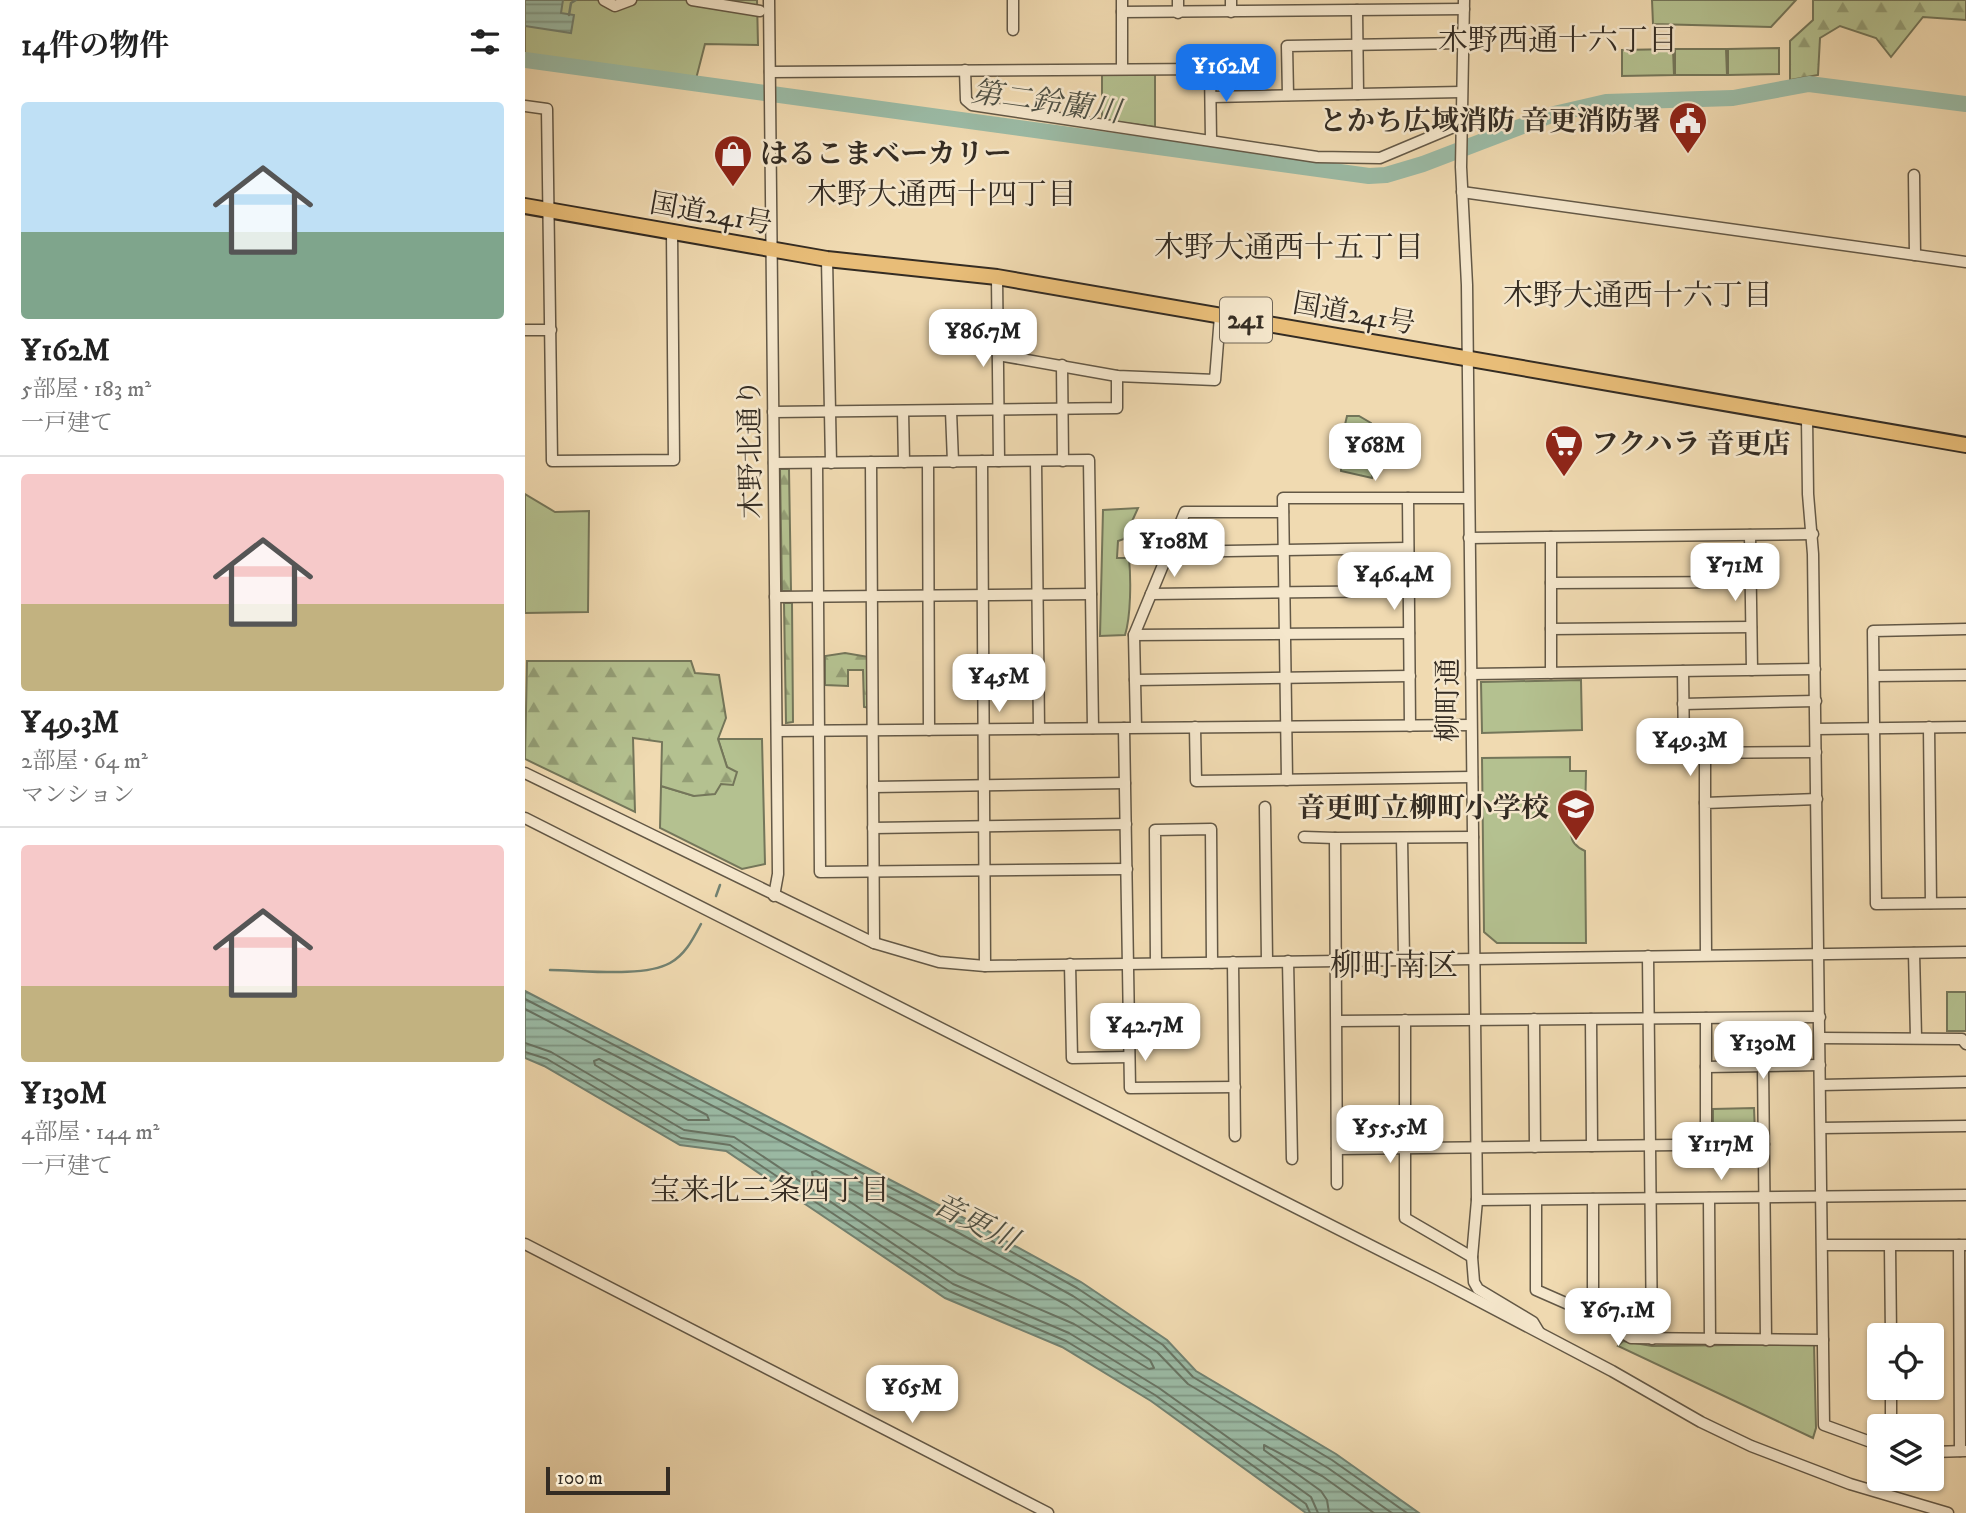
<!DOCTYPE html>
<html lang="ja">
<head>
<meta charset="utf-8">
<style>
  body { margin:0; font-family:"IM FELL DW Pica","Noto Serif JP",serif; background:#f6f6f6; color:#222; height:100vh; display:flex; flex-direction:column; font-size:26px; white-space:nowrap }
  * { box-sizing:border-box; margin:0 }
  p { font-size:23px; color:#767676 }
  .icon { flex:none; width:38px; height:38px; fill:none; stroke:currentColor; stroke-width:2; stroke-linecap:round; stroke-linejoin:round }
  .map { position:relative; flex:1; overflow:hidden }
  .details { display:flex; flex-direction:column; background:#fff; width:525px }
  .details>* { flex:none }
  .fabs { position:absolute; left:1342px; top:1323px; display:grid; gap:14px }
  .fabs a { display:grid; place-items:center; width:77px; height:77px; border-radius:7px; background:#fff; box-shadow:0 2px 5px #0004; font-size:35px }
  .scale { position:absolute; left:21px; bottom:18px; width:124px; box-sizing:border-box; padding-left:7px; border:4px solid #342c23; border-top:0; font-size:19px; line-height:24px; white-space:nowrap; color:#342c23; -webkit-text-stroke:5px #f5e7cc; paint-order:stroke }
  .price { position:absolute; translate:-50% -60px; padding:0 16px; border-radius:14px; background:#fff; color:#222; font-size:23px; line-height:46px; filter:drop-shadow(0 2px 4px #0008) }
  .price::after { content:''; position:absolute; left:50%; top:42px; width:21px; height:16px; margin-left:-10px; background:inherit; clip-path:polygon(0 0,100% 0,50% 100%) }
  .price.active { background:#1a73e8; color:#fff }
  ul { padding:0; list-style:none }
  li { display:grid; align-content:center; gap:14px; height:371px; padding:0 21px }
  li+li { border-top:2px solid #e0e0e0 }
  li span { display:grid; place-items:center; height:217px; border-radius:7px; color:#555 }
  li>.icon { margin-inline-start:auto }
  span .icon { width:126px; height:126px; fill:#fffc; stroke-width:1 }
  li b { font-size:30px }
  h2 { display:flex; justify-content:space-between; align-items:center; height:84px; padding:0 21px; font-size:30px }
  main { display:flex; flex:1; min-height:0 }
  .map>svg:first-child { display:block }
  .green { fill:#b4c190; stroke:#74765a; stroke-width:2 }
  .forest { fill:url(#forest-firs); stroke:#74765a; stroke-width:2 }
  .water { fill:url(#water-rules); stroke:#728272; stroke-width:2 }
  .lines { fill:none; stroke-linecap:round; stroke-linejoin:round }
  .shore { stroke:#687464; stroke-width:2 }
  .stream { stroke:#728272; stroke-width:2.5 }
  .river { stroke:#9bbba6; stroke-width:16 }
  .minor-casing { stroke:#635846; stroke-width:13 }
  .highway-casing { stroke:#342c23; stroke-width:18 }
  .minor { stroke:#f5e7cc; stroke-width:10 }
  .highway { stroke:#e8bd78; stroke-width:14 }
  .labels { text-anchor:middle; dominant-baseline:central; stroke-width:5; stroke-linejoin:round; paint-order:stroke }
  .shield { fill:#f5e7cc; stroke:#6e6456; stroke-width:2 }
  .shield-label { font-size:26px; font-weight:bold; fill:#342c23 }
  .poi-label { font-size:28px; font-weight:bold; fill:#342c23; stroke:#f5e7cc; text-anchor:end }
  .street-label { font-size:28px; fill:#342c23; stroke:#f5e7cc }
  .neighbourhood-label { font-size:30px; fill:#342c23; stroke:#f5e7cc }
  .water-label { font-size:30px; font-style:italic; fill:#4e5044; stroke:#f5e7cc }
  .quarter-label { font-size:32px; fill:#342c23; stroke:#f5e7cc }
</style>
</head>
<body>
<main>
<section class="details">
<h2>14件の物件<svg class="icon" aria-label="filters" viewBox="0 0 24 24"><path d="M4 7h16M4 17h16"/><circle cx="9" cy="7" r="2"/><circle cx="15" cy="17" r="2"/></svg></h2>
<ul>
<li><span style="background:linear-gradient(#bfe0f5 60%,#7fa58c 0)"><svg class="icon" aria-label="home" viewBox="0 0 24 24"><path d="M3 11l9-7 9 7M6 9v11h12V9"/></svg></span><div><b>¥162M</b><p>5部屋 · 183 m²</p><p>一戸建て</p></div></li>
<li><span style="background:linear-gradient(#f6c9c9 60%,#c2b280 0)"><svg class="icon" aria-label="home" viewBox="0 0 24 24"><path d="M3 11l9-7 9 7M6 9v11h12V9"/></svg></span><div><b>¥49.3M</b><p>2部屋 · 64 m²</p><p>マンション</p></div></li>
<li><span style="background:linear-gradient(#f6c9c9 65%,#c2b280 0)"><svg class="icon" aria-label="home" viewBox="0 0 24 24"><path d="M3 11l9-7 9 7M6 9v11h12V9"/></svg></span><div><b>¥130M</b><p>4部屋 · 144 m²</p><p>一戸建て</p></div></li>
</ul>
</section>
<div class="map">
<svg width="1441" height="1513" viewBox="0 0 1441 1513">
  <defs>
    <pattern id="forest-firs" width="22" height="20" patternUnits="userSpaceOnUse" patternTransform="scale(1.75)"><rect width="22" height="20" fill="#b4c190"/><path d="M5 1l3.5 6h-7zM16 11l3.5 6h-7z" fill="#939d75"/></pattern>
    <pattern id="water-rules" width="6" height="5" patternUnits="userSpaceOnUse" patternTransform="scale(1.75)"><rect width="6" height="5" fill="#9bbba6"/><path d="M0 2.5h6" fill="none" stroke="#7f9887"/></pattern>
  </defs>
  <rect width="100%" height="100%" fill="#f0dab1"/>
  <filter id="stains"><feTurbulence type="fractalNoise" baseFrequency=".00286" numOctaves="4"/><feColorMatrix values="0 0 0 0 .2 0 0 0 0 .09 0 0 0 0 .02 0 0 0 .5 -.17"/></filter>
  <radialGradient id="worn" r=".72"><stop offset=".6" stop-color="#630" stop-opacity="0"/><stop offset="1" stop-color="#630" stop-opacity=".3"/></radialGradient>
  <g class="green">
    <path d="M 0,0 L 232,0 L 233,45 L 180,44 L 171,79 L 0,55 Z"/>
    <path d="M 1127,0 L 1271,0 L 1246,27 L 1128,24 Z"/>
    <path d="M 1254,48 L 1254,74 L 1203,75 L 1203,49 Z"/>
    <path d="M 1148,49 L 1149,75 L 1097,76 L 1097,50 Z"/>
    <path d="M 1150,49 L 1201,49 L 1202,75 L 1150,75 Z"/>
    <path d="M 630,74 L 630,127 L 577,120 L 577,75 Z"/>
    <path d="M 0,494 L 30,512 L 64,511 L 63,612 L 0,613 Z"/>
    <path d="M 613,508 L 599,539 L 593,541 L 592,558 L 604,558 C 606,579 606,616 600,635 L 575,636 L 578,510 Z"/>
    <path d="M 1056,680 L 1057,730 L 957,733 L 956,682 Z"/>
    <path d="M 193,739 L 237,739 L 240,864 L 217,869 L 135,828 L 136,786 L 169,796 L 202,767 Z"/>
    <path d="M 1045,757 L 1045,771 L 1061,771 L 1060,820 L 1048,827 C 1043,839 1049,846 1060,851 L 1061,943 L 972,943 L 959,932 L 957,758 Z"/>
    <rect x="1422" y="992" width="19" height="39"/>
    <path d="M 1229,1108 L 1230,1134 L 1188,1134 L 1188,1109 Z"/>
    <path d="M 1098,1341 L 1127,1346 L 1289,1344 L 1291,1428 L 1288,1438 L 1093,1346 Z"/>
  </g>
  <g class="forest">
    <path d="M 1288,0 L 1441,0 L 1441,20 L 1398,17 L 1366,57 L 1351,38 L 1315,26 L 1295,38 L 1293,75 L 1265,80 L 1265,41 L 1288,20 Z"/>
    <path d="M 822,416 L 834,416 L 846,423 L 847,478 L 816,471 L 815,446 Z"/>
    <path d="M 255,469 L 264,469 L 266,591 L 257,591 Z"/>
    <path d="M 259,603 L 267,603 L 268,722 L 261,723 Z"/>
    <path d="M 320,653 L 344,657 L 345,708 L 339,707 L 338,670 L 323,670 L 323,686 L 300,685 L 300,656 Z"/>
    <path d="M 2,661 L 166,661 L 170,673 L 194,675 L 201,718 L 193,739 L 202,767 L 212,772 L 208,785 L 196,784 L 190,794 L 169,796 L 136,786 L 137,742 L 108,738 L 110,812 L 0,759 Z"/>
  </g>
  <g class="water">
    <path d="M 0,0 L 38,0 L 36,13 L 49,15 L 46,33 L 0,26 Z"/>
    <path d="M 0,991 L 439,1218 L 556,1282 L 642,1340 L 671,1371 L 811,1454 L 894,1513 L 781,1513 L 626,1401 L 537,1347 L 420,1298 L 201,1151 L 155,1145 L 19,1066 L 0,1058 Z"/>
  </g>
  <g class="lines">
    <g class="shore">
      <path d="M 0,999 L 436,1224 L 552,1288 L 638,1345 L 668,1377 L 807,1460 L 882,1513"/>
      <path d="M 0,1009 L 432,1232 L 548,1296 L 632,1352 L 663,1384 L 803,1468 L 867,1513"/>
      <path d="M 0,1043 L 26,1052 L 159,1130 L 209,1137 L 428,1284 L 544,1333 L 634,1388 L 786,1497 L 793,1513"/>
      <path d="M 0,1052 L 22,1059 L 156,1138 L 205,1145 L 424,1291 L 541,1341 L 630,1395 L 781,1504 L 785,1513"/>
      <path d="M 74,1059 L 182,1115 L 184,1120 L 163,1120 L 70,1065 L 69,1061 Z"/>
      <path d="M 291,1171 L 542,1305 L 625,1360 L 629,1368 L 624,1369 L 549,1324 L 433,1274 L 288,1177 L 287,1172 Z"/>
      <path d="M 804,1513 L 802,1500 L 796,1491 L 739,1450 L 739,1445 L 797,1476 L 849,1513"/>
    </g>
    <g class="stream">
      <path d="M 44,15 L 46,3 L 51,0"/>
      <path d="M 191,896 L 195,885"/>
      <path d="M 25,970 C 56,970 118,978 145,963 C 160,955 168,939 176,924"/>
    </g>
    <path class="river" d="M 0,60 L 844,176 L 861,175 L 898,164 L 1029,114 L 1081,102 L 1208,98 L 1284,84 L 1441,104"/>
    <defs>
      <g id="minor">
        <path d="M 79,0 L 90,6 L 106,0"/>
        <path d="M 167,0 L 235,11"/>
        <path d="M 244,0 L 253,874 L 249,896"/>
        <path d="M 488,0 L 488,30"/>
        <path d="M 597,0 L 597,69"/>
        <path d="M 653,0 L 653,13"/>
        <path d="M 706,0 L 706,12"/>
        <path d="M 939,0 L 936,167 L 942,285 L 952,1200 L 947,1257 L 949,1282 L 953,1289 L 1008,1322 L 1014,1332"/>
        <path d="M 832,10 L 833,94"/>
        <path d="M 597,12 L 939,9"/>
        <path d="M 440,70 L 441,100 L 447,105 L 792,157 L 855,158 L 936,124"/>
        <path d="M 245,72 L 685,69 L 686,140"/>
        <path d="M 763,95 L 762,46 L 939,43"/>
        <path d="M 686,97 L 936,92"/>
        <path d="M 0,106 L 22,109 L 27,461 L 149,460 L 147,232"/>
        <path d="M 1389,175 L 1390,255"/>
        <path d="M 937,192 L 1441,262"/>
        <path d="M 302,259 L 306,463"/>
        <path d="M 472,277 L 474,461"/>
        <path d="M 0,330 L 26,330"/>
        <path d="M 473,355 L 592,376 L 690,380 L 695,316"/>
        <path d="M 537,365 L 538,461"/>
        <path d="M 378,411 L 379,462"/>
        <path d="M 426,411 L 428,462"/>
        <path d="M 248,412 L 592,408 L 592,376"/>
        <path d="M 1282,418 L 1283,494 L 1288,554 L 1299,1425 L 1354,1445"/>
        <path d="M 457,461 L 460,966"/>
        <path d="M 511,461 L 514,729"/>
        <path d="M 346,462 L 349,943"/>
        <path d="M 403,462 L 404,730"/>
        <path d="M 249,463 L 564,460 L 568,728"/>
        <path d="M 292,463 L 295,872 L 602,869"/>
        <path d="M 883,498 L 885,726"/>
        <path d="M 1225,535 L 1227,670"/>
        <path d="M 1026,537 L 1026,673"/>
        <path d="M 944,538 L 1288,534"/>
        <path d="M 644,552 L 883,548"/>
        <path d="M 1026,583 L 1226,582"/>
        <path d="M 626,594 L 884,591"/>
        <path d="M 250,597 L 566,594"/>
        <path d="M 1026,629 L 1226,627"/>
        <path d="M 1441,629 L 1348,631 L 1351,904 L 1441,903"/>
        <path d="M 609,635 L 884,633"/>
        <path d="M 1158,671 L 1159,753 L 1291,752"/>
        <path d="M 946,674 L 1290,669"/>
        <path d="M 1349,676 L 1441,675"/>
        <path d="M 610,680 L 885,676"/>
        <path d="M 1158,704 L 1291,701"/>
        <path d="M 611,727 L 609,635 L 660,512 L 758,512"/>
        <path d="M 670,727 L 671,781 L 947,777"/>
        <path d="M 1404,727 L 1406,903"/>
        <path d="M 599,728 L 605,1088 L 710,1087"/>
        <path d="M 1291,729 L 1441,727"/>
        <path d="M 252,731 L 946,725"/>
        <path d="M 1180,753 L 1180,803"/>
        <path d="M 0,773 L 349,943 L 414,962 L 460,966 L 1441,952"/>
        <path d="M 762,780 L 758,498 L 943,498"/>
        <path d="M 348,787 L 600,783"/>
        <path d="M 740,807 L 742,961"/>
        <path d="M 0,818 L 910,1278 L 1087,1371 L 1176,1422 L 1226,1446 L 1325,1484 L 1423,1513"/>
        <path d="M 348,828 L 601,824"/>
        <path d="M 779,837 L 810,838"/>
        <path d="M 877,838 L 879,959"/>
        <path d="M 1389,953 L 1391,1037"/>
        <path d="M 1181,955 L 1180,803 L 1292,799"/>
        <path d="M 1123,956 L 1127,1339"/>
        <path d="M 763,961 L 767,1159"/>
        <path d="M 708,962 L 710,1136"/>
        <path d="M 631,963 L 630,830 L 686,829 L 687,963"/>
        <path d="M 545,964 L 547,1058 L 604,1057"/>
        <path d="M 1181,1018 L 1181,1144"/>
        <path d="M 1009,1019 L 1010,1147"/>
        <path d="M 1066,1019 L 1067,1146"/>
        <path d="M 880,1020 L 880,1218 L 947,1257"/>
        <path d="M 812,1021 L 1295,1017"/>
        <path d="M 1295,1038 L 1437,1039 L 1441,1044"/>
        <path d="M 1238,1066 L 1241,1340"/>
        <path d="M 1181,1067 L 1295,1065"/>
        <path d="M 1296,1085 L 1441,1082"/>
        <path d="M 1296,1128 L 1441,1126"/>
        <path d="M 812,1149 L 1239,1144"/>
        <path d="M 812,1184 L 810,838 L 948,837"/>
        <path d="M 1184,1198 L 1185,1341"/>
        <path d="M 952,1200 L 1441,1195"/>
        <path d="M 1011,1201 L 1011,1290 L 1068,1315 L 1106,1338 L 1298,1340"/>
        <path d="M 0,1244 L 523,1513"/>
        <path d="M 1298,1245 L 1441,1245"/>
        <path d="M 1434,1245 L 1435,1451"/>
        <path d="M 1365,1247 L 1366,1335"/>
        <path d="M 1068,1315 L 1068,1199"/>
        <path d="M 1366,1388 L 1366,1426"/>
        <path d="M 1407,1452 L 1440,1451"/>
      </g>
      <path id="highway" d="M 0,206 L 302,259 L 472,277 L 1441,445"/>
    </defs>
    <use href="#minor" class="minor-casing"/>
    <use href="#highway" class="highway-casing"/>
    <use href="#minor" class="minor"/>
    <use href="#highway" class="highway"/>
  </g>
  <defs>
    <symbol id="civic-pin" viewBox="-11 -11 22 30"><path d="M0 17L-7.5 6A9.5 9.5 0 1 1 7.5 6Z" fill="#8f2418" stroke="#f5e7cc"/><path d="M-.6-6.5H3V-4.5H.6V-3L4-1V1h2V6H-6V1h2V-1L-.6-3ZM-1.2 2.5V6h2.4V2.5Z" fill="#fff"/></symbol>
    <symbol id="shop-pin" viewBox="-11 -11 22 30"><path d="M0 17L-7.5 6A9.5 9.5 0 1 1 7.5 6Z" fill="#8f2418" stroke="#f5e7cc"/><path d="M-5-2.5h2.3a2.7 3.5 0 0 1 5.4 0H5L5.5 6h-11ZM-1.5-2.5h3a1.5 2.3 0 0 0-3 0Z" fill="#fff"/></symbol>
    <symbol id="supermarket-pin" viewBox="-11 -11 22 30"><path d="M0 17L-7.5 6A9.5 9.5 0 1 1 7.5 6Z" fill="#8f2418" stroke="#f5e7cc"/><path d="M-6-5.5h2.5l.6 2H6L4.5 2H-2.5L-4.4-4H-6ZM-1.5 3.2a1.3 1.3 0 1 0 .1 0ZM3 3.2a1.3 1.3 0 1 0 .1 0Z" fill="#fff"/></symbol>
    <symbol id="school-pin" viewBox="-11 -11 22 30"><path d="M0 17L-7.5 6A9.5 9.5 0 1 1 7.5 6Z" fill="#8f2418" stroke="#f5e7cc"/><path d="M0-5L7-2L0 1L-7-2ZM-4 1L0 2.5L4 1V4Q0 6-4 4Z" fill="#fff"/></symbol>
  </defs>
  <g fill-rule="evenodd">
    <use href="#civic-pin" x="1141" y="99" width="44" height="60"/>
    <use href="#shop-pin" x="186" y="132" width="44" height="60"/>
    <use href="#supermarket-pin" x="1017" y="422" width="44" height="60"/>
    <use href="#school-pin" x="1029" y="786" width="44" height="60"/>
  </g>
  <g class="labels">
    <rect class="shield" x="695" y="297.5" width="52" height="45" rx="5"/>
    <g class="shield-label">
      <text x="721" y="320">241</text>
    </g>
    <g class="poi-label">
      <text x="1136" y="121">とかち広域消防 音更消防署</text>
      <text x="235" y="154" text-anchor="start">はるこまベーカリー</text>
      <text x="1066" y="444" text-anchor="start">フクハラ 音更店</text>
      <text x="1024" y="808">音更町立柳町小学校</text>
    </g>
    <g class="street-label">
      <text transform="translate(186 214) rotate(10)">国道241号</text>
      <text transform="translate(829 314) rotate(10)">国道241号</text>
      <text transform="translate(226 449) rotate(-91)">木野北通り</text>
      <text transform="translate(923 700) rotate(-90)">柳町通</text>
    </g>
    <g class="neighbourhood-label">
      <text x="1033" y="41">木野西通十六丁目</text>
      <text x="417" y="195">木野大通西十四丁目</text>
      <text x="764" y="248">木野大通西十五丁目</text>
      <text x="1113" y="296">木野大通西十六丁目</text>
      <text x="245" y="1191">宝来北三条四丁目</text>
    </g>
    <g class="water-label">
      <text transform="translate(521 103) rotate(8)">第二鈴蘭川</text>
      <text transform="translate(450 1223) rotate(27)">音更川</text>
    </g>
    <g class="quarter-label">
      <text x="869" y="967">柳町南区</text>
    </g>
  </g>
  <rect width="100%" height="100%" filter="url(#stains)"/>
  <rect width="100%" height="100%" fill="url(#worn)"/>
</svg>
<div class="fabs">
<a><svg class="icon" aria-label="locate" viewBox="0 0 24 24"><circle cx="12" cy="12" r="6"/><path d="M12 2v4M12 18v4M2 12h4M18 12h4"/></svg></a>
<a><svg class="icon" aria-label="layers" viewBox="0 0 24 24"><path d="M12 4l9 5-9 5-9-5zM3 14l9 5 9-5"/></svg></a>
</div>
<div class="scale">100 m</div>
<b class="price active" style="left:701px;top:104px">¥162M</b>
<b class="price" style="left:458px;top:369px">¥86.7M</b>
<b class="price" style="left:850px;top:483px">¥68M</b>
<b class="price" style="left:649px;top:579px">¥108M</b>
<b class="price" style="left:1210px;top:603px">¥71M</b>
<b class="price" style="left:869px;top:612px">¥46.4M</b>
<b class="price" style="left:474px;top:714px">¥45M</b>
<b class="price" style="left:1165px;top:778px">¥49.3M</b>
<b class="price" style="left:620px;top:1063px">¥42.7M</b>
<b class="price" style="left:1238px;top:1081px">¥130M</b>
<b class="price" style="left:865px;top:1165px">¥55.5M</b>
<b class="price" style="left:1196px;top:1182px">¥117M</b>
<b class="price" style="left:1093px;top:1348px">¥67.1M</b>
<b class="price" style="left:387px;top:1425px">¥65M</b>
</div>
</main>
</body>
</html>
